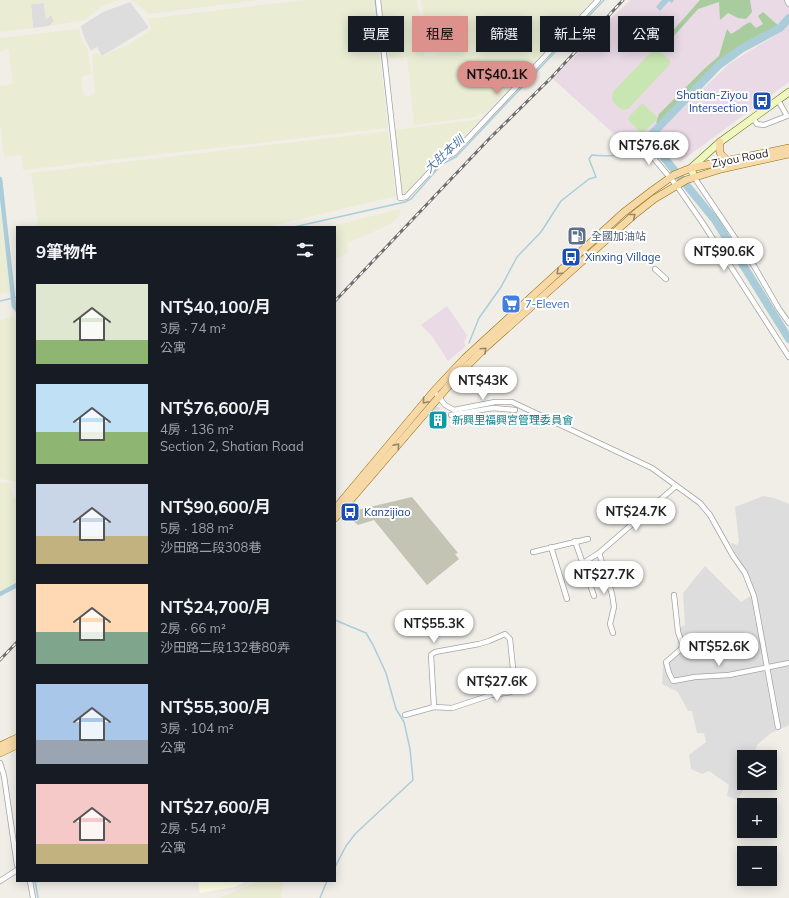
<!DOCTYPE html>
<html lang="zh-TW">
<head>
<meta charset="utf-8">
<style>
  body { margin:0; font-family:Mulish,"Noto Sans TC",sans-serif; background:#242831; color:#f1f3f6; height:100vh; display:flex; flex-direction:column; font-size:15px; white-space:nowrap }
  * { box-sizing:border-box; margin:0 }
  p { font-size:13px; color:#9ea1a6 }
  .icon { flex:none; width:22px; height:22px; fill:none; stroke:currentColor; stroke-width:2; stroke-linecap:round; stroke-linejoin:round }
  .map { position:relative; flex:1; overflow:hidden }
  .side { position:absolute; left:16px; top:226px; width:320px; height:656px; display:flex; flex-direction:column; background:#171b24; border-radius:0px; box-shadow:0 2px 10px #0003 }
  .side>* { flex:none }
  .guide { position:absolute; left:348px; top:16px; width:380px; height:36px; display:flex; gap:8px }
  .tools { position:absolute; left:737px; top:750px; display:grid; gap:8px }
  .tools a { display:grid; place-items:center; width:40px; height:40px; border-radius:0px; background:#171b24; box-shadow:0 2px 10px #0003; font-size:20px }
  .price { position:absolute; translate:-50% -34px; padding:0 9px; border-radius:14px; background:#fff; color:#222; font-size:13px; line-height:26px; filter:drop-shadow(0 1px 2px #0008) }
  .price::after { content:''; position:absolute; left:50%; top:24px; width:12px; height:9px; margin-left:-6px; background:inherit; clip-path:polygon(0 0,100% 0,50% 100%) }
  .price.selected { background:#dc918d; color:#111 }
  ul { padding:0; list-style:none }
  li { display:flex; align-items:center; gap:12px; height:100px; padding:0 20px }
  li span { display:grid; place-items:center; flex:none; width:112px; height:80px; border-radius:0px; color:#555 }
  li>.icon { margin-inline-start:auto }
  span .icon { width:48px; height:48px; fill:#fffc; stroke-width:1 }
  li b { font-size:17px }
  h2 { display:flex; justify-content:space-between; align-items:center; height:48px; padding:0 20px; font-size:17px }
  .pill { padding:0 14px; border-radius:0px; background:#171b24; box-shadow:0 2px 10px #0003; font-size:14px; line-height:36px }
  .pill.selected { background:#dc918d; color:#111 }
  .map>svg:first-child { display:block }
  .residential { fill:#dedddd }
  .industrial { fill:#e9dae5 }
  .education { fill:#fbfde3 }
  .construction { fill:#c3c4b3 }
  .farmland { fill:#eaedd4 }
  .grass { fill:#c8e6b1 }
  .forest { fill:#a9cc9f }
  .plaza { fill:#dcdbe6 }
  .water { fill:#abcdda }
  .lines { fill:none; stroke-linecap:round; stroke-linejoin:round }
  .stream { stroke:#abcdda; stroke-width:1.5 }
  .canal { stroke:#abcdda; stroke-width:4.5 }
  .river { stroke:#abcdda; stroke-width:8 }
  .street-casing { stroke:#a4a4a4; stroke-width:6 }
  .secondary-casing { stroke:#60720c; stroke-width:8 }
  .primary-casing { stroke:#926e0a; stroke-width:8 }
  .street { stroke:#fff; stroke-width:4.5 }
  .secondary { stroke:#eff6bf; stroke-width:7 }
  .primary { stroke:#f6d9a6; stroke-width:7 }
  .rail-casing { stroke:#6e6e6e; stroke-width:3 }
  .rail { stroke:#fff; stroke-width:1.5; stroke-dasharray:4.5; stroke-linecap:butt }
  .oneway { stroke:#96866a }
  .labels { text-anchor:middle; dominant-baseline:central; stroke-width:4; stroke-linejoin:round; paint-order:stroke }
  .transit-label { font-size:11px; fill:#164399; stroke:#fff; text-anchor:start }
  .street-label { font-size:11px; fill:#202020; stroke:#fff }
  .service-label { font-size:11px; fill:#4e5e75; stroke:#fff; text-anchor:start }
  .shop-label { font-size:11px; fill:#366cbe; stroke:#fff; text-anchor:start }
  .culture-label { font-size:11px; fill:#0d838f; stroke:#fff; text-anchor:start }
  .water-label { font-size:12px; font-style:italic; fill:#5278aa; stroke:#fff }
</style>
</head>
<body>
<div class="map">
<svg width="789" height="898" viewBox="0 0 789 898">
  <rect width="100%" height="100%" fill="#f0eee7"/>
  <g class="residential">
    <path d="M 130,2 L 148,26 L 148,28 L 102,56 L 97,47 L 91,51 L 84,37 L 81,26 L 103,12 Z"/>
    <path d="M 44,3 L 46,19 L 51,14 L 54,21 L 49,26 L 33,28 L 31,4 Z"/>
    <path d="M 763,496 L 774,498 L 789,504 L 789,725 L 771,733 L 757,745 L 753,757 L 744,757 L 744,783 L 746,783 L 738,800 L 727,796 L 729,785 L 709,771 L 702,774 L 691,769 L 689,755 L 706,742 L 704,733 L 697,733 L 692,711 L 688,711 L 678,692 L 662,684 L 663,662 L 679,648 L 679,628 L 685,625 L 683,593 L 705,566 L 741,602 L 752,595 L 731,543 L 737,545 L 739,542 L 735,507 Z"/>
  </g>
  <g class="industrial">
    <path d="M 631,0 L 789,0 L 789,82 L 680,162 L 654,137 L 660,130 L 729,64 L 751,50 L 783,31 L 777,24 L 718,61 L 629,154 L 623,142 L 553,79 L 608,21 Z"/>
    <path d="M 447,306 L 467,335 L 464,343 L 466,346 L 448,361 L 432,336 L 421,325 Z"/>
  </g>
  <path class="education" d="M 198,881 L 247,881 L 235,887 L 200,893 Z"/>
  <path class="construction" d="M 412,497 L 458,553 L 455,554 L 459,559 L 427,585 L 374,520 L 358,525 L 347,516 L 357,510 Z"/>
  <g class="farmland">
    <path d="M 0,0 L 120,0 L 103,6 L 84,20 L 49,26 L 54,21 L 51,15 L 46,19 L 44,3 L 31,4 L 33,28 L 0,32 Z"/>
    <path d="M 132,0 L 257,0 L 149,14 Z"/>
    <path d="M 304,0 L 373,0 L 388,128 L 23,170 L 22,155 L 4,157 L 0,122 L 0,86 L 13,84 L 8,48 L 0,52 L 0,38 L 79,29 L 81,38 L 88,50 L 91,74 L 81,77 L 83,94 L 88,97 L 95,93 L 92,55 L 98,53 L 102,57 L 119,48 L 124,47 L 152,29 L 147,19 Z"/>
    <path d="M 378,0 L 417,0 L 425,56 L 439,54 L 437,38 L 426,39 L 421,0 L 593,0 L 485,114 L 480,114 L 475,117 L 414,125 L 407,57 L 385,59 Z"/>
    <path d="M 481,119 L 455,145 L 444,153 L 406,193 L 402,193 L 394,130 Z"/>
    <path d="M 388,131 L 396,196 L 267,227 L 38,227 L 31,173 Z"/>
    <path d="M 0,207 L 10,292 L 0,294 Z"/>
    <path d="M 400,209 L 400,214 L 391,224 L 347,243 L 349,253 L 335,259 L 335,227 L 328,227 Z"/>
    <path d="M 13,316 L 17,322 L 17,482 L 0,479 L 0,320 Z"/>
    <path d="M 0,482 L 10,483 L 13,497 L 17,497 L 17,581 L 7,588 L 0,590 Z"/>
    <path d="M 258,881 L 284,881 L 281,898 L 220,898 Z"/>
  </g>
  <g class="grass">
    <path d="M 654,49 L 658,49 L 670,61 L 670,64 L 628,109 C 620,111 617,106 612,100 L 613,92 Z"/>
    <path d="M 642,103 L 658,118 L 642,134 L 630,122 L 628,118 Z"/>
  </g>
  <g class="forest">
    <path d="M 700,0 L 750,0 L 752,12 L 746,19 L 738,18 L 728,13 L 720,20 L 719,2 L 698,9 L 665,46 L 662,43 Z"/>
    <path d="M 763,12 L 780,27 L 747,44 L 726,59 L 666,122 L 656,123 L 659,114 L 704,69 L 719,56 L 727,29 L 731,34 C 739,30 743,25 750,22 L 756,28 L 763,24 L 758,16 Z"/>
  </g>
  <path class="plaza" d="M 434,405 L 440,408 L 436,417 L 429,414 Z"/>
  <path class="water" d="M 662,0 L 674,0 L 672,3 L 669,1 L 660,11 L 656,7 Z"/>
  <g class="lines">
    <g class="stream">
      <path d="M 375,0 L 387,100"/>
      <path d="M 294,227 L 405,202 L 411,199 L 442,164 L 456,157 L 604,0"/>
      <path d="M 0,301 L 17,297"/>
      <path d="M 469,343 L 479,318 L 501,287 L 517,257 L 541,232 L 561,201 L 589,179 L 596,177 L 589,159 L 592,155 C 606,157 618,154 631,157 L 648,138"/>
      <path d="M 335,620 L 366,633 L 373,645 L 386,673 L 396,709 L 404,722 L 410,749 L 413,780 L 355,834 L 346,846 L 335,867"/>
      <path d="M 35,881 L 38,898"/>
      <path d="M 320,898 L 327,881"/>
    </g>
    <g class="canal">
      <path d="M 0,179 L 14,306 L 17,310"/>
      <path d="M 0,594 L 17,585"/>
    </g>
    <path class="river" d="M 789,18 L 780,28 L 741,49 L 719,65 L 648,138 L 715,220 L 789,339"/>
    <defs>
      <g id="street">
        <path d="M 378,0 L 400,198 L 406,197 L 442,159 L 454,153 L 598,0"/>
        <path d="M 787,0 L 789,4"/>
        <path d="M 753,118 L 757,124 L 764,125 L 787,116 L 778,100"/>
        <path d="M 641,143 L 677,186 L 702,222 L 789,357"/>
        <path d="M 694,177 L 754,266 L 779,309 L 789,323"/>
        <path d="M 655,269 L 666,279"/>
        <path d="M 434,391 L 445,405 L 454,410 L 495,402 L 512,402 L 652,468 L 700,503 L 710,515 L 733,556 L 745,573 L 754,596 L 778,727"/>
        <path d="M 451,415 L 493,408 L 515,410"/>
        <path d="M 575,541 L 594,596"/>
        <path d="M 551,547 L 567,599"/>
        <path d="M 533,552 L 588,539"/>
        <path d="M 599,553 L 612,594 L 614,607 L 610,624 L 613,633"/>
        <path d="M 583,563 L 599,553 L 676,486"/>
        <path d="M 674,595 L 678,632 L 683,646 L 681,649 L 666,662 L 669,673 L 673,681 L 695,677 L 729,675 L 789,663"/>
        <path d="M 405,715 L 434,707 L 452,708 L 491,695 L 511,692 L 515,688 L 510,639 L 505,634 L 489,641 L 479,644 L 435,652 L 431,655 L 434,707"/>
        <path d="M 0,763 L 4,776 L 17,865"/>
        <path d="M 0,881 L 17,870"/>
        <path d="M 30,881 L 33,898"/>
      </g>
      <path id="secondary" d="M 694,177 L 691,168 L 720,142 L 789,92"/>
      <g id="primary">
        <path d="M 720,142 C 719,152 719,154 727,160"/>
        <path d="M 335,509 L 434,391 L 465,358 L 623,213 L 653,190 L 674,175 L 691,168 L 789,148"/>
        <path d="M 335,518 L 457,376 L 485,348 L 635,214 L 654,199 L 686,180 L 721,169 L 789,154"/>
        <path d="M 0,746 L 17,738"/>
        <path d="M 0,753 L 17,745"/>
      </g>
    </defs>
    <use href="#street" class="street-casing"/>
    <use href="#secondary" class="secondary-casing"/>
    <use href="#primary" class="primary-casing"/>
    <use href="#street" class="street"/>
    <use href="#secondary" class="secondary"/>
    <use href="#primary" class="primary"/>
    <defs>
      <g id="rail">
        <path d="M 335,301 L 489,139 L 552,77 L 623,0"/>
        <path d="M 0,660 L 17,642"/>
      </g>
    </defs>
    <use href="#rail" class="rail-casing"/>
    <use href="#rail" class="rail"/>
  </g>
  <defs><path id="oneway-chevron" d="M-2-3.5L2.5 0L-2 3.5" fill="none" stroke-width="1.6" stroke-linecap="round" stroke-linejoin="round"/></defs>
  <g class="oneway">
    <use href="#oneway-chevron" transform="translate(633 216) rotate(-39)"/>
    <use href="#oneway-chevron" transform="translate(559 272) rotate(137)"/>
    <use href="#oneway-chevron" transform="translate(484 350) rotate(-43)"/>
    <use href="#oneway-chevron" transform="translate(425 401) rotate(130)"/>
    <use href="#oneway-chevron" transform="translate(397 446) rotate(-49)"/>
  </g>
  <defs>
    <symbol id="bus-square" viewBox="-11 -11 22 22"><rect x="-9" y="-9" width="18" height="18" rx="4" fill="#1a4fb4" stroke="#fff"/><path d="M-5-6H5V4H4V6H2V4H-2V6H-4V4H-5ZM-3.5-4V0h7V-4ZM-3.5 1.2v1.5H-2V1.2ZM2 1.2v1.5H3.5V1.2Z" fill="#fff"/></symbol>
    <symbol id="fuel-square" viewBox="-11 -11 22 22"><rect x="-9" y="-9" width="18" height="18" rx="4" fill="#5c6f8a" stroke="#fff"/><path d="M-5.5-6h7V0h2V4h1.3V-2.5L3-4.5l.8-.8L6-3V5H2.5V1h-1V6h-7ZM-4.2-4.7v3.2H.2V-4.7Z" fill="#fff"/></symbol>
    <symbol id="supermarket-square" viewBox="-11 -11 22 22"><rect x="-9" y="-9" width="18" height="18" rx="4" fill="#3f7fe0" stroke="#fff"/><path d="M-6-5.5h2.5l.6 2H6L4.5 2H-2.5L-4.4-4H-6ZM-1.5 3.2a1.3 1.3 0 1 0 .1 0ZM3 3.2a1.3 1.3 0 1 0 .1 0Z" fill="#fff"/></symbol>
    <symbol id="building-square" viewBox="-11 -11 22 22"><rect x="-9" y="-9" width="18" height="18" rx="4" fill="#0f9aa8" stroke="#fff"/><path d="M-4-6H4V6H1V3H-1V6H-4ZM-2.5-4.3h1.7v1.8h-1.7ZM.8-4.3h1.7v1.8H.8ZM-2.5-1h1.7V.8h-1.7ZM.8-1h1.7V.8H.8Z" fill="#fff"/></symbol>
  </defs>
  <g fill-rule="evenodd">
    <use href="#bus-square" x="751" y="90" width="22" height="22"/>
    <use href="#fuel-square" x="566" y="225" width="22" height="22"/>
    <use href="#bus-square" x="560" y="246" width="22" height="22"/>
    <use href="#supermarket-square" x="500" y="293" width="22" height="22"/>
    <use href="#building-square" x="427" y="409" width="22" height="22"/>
    <use href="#bus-square" x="339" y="501" width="22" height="22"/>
  </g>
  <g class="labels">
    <g class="transit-label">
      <text x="748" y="95" text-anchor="end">Shatian-Ziyou<tspan x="748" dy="13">Intersection</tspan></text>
      <text x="585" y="257">Xinxing Village</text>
      <text x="364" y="512">Kanzijiao</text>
    </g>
    <g class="street-label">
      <text transform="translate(740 158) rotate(-11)">Ziyou Road</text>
    </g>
    <g class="service-label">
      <text x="591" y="236">全國加油站</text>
    </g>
    <g class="shop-label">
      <text x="525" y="304">7-Eleven</text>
    </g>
    <g class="culture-label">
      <text x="452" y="420">新興里福興宮管理委員會</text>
    </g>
    <g class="water-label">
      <text transform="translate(444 154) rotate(-42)">大肚本圳</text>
    </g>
  </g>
</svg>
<div class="tools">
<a><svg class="icon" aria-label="layers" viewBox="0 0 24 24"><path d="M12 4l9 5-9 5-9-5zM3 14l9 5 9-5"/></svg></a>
<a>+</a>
<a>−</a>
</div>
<b class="price selected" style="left:497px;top:95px">NT$40.1K</b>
<b class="price" style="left:649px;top:166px">NT$76.6K</b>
<b class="price" style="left:724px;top:272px">NT$90.6K</b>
<b class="price" style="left:483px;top:401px">NT$43K</b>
<b class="price" style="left:636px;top:532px">NT$24.7K</b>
<b class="price" style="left:604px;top:595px">NT$27.7K</b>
<b class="price" style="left:434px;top:644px">NT$55.3K</b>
<b class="price" style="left:719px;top:667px">NT$52.6K</b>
<b class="price" style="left:497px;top:702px">NT$27.6K</b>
<div class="guide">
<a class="pill">買屋</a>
<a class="pill selected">租屋</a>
<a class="pill">篩選</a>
<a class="pill">新上架</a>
<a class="pill">公寓</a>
</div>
<section class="side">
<h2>9筆物件<svg class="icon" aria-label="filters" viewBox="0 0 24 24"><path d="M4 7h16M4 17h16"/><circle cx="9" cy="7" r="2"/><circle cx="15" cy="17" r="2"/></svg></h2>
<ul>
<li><span style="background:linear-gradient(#dfe7d0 70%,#8fb573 0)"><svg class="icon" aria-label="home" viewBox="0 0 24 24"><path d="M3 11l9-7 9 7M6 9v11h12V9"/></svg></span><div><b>NT$40,100/月</b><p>3房 · 74 m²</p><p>公寓</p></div></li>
<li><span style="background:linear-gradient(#bfe0f5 60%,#8fb573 0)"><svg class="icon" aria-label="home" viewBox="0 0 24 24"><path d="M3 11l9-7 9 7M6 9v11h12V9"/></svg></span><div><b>NT$76,600/月</b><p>4房 · 136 m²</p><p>Section 2, Shatian Road</p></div></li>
<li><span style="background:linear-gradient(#c9d6e8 65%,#c2b280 0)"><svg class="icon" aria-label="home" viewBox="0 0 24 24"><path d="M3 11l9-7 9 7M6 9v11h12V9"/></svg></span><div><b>NT$90,600/月</b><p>5房 · 188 m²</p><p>沙田路二段308巷</p></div></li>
<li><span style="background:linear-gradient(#ffd9b3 60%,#7fa58c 0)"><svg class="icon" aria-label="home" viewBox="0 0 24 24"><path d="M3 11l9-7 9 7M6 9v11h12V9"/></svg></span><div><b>NT$24,700/月</b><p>2房 · 66 m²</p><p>沙田路二段132巷80弄</p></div></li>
<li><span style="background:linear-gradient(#a9c7e8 70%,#9aa5b1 0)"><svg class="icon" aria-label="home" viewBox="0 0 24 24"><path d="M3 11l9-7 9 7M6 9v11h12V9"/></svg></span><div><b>NT$55,300/月</b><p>3房 · 104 m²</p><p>公寓</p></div></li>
<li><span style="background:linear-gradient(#f6c9c9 75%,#c2b280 0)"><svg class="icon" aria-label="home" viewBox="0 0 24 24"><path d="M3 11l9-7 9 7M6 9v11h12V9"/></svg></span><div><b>NT$27,600/月</b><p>2房 · 54 m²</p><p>公寓</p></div></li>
</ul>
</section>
</div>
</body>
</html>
